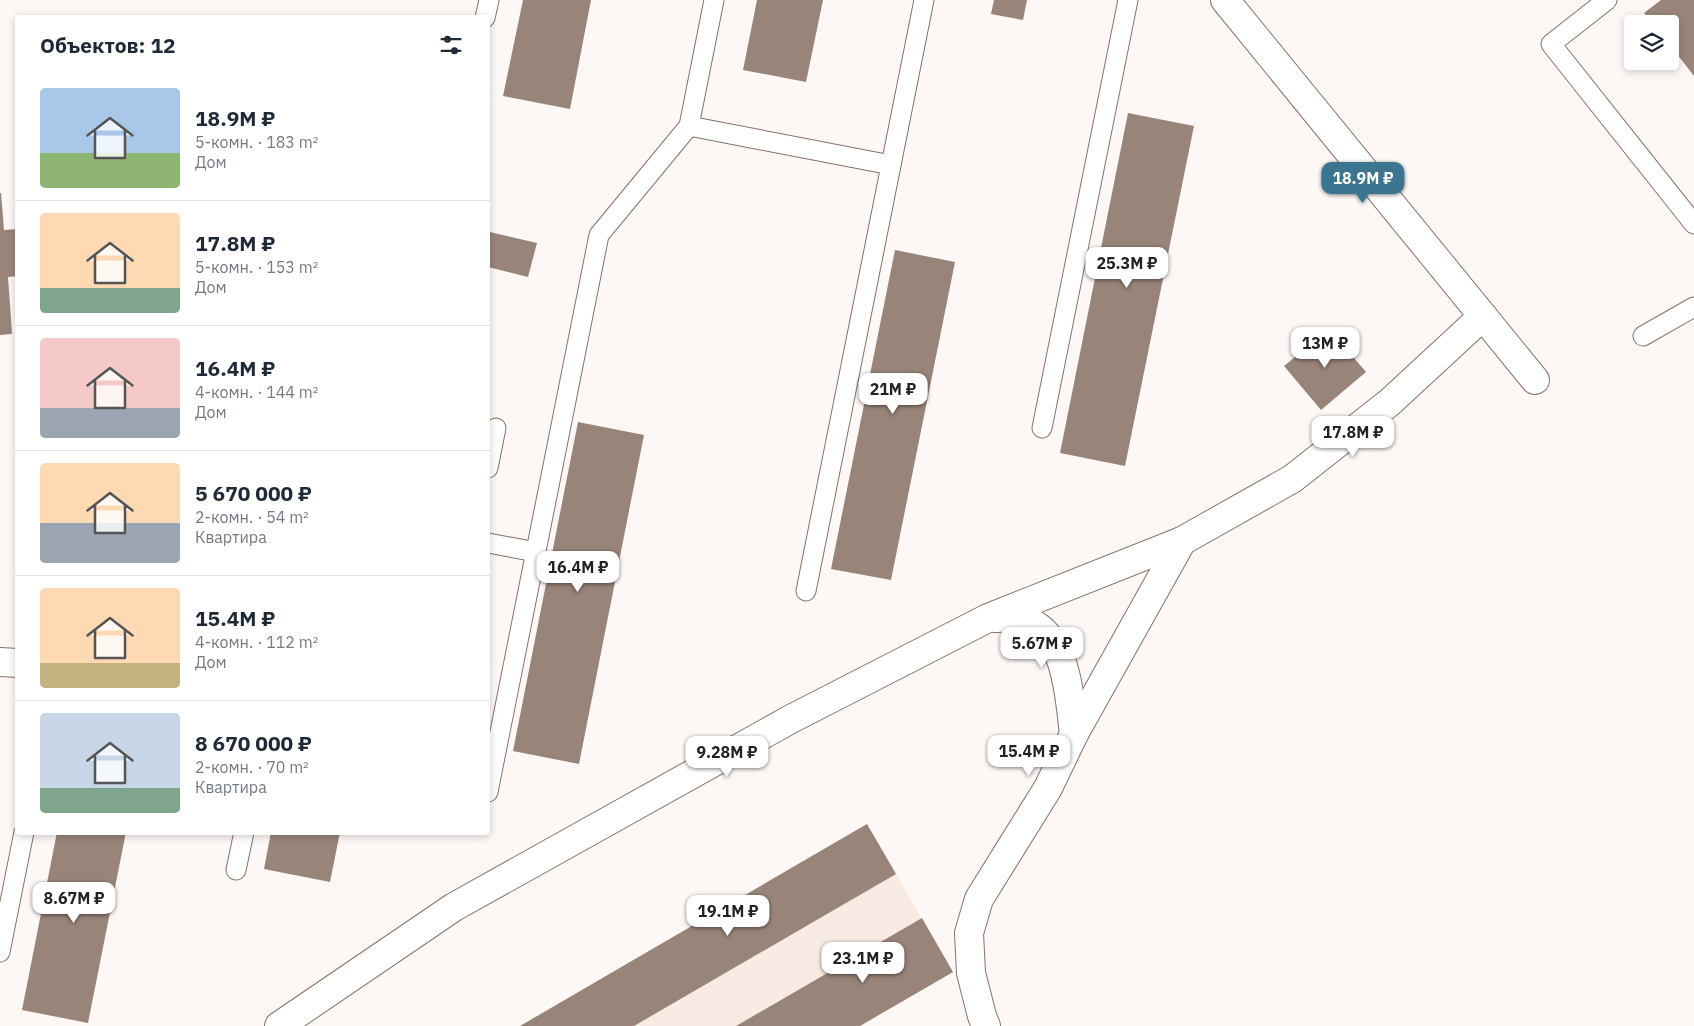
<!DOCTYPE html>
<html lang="ru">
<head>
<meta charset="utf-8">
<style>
  body { margin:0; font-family:"IBM Plex Sans",sans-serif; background:#f6f6f7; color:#1f2937; height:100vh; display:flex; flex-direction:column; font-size:19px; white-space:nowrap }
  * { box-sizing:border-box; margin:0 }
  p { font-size:16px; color:#747a83 }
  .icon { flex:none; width:28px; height:28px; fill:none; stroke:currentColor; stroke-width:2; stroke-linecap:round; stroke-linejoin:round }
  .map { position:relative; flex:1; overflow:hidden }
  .side { position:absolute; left:15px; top:15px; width:475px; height:820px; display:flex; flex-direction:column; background:#fff; border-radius:5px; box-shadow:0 2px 8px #0003 }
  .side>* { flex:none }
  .buttons { position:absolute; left:1624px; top:15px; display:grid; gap:10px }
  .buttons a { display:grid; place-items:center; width:55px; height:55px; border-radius:5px; background:#fff; box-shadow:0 2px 8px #0003; font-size:25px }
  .price { position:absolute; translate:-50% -42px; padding:0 11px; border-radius:10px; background:#fff; color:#222; font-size:16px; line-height:32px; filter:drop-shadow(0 1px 2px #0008) }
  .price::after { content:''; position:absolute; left:50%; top:30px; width:15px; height:11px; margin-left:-8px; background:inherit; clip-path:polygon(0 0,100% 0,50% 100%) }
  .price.on { background:#3c758f; color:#fff }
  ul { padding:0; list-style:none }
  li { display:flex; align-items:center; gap:15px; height:125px; padding:0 25px }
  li+li { border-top:1px solid #e0e1e3 }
  li span { display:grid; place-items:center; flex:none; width:140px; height:100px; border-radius:5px; color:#555 }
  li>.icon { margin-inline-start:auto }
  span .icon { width:60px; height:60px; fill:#fffc; stroke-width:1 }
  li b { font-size:21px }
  h2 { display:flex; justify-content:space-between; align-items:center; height:60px; padding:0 25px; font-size:21px }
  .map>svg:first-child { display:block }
  .built { fill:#f7ebe4 }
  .building { fill:#998479 }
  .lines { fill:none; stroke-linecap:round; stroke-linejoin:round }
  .lane-casing { stroke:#867267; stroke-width:21 }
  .street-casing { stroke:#867267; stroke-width:30 }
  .lane { stroke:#fff; stroke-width:19 }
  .street { stroke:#fff; stroke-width:28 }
</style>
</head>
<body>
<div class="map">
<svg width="1694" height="1026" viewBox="0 0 1694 1026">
  <rect width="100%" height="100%" fill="#fdf8f6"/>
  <path class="built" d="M 867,824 L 953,972 L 860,1026 L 520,1026 Z"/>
  <g class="building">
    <path d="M 523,0 L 591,0 L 570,109 L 503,96 Z"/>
    <path d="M 757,0 L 823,0 L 806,82 L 743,70 Z"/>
    <path d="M 994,0 L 1027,0 L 1023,20 L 991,14 Z"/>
    <path d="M 1661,0 L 1694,0 L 1694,76 L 1670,45 L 1670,24 L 1653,24 L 1644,13 Z"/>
    <path d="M 1128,113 L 1194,126 L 1125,466 L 1060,453 Z"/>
    <path d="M 0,193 L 1,193 L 4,230 L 18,229 L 18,276 L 8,277 L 12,334 L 0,335 Z"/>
    <path d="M 490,232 L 537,243 L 528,277 L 488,267 L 488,240 Z"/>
    <path d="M 895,250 L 955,262 L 891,580 L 831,569 Z"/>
    <path d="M 1329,329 L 1366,372 L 1321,410 L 1284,366 Z"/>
    <path d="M 578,422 L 644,435 L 579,764 L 513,751 Z"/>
    <path d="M 867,824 L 896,874 L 634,1026 L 520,1026 Z"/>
    <path d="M 57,832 L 126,832 L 88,1023 L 22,1010 Z"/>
    <path d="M 271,832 L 340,832 L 330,882 L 264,869 Z"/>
    <path d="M 922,918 L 953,972 L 860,1026 L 736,1026 Z"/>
  </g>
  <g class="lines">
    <defs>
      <g id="lane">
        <path d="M 1607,0 L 1551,44 L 1694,224"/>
        <path d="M 485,18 L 489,0"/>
        <path d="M 689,126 L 891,165"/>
        <path d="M 1643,336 L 1694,307"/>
        <path d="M 1042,428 L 1128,0"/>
        <path d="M 488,468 L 496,428"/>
        <path d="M 488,543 L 536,552"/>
        <path d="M 806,591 L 924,0"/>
        <path d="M 488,792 L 599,235 L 689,126 L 714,0"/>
        <path d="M 236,870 L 244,832"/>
        <path d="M 0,952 L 24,832"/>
      </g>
      <g id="street">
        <path d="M 1225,0 L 1535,380"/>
        <path d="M 994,618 C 1003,618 1014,616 1021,619 C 1068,631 1069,696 1074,734"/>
        <path d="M 0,662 L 18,663"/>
        <path d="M 279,1026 L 454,907 L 791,719 L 988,618 L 1182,541 L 1292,479 L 1390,402 L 1483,316"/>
        <path d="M 986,1026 L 982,1016 L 971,973 L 969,933 L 979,899 L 1048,788 L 1074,734 L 1182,541"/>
      </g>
    </defs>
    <use href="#lane" class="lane-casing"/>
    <use href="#street" class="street-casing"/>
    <use href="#lane" class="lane"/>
    <use href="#street" class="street"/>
  </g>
</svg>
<div class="buttons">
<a><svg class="icon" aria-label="layers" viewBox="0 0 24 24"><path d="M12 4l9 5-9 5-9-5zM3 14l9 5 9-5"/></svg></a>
</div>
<b class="price on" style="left:1363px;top:204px">18.9M ₽</b>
<b class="price" style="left:1127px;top:289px">25.3M ₽</b>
<b class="price" style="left:1325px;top:369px">13M ₽</b>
<b class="price" style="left:893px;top:415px">21M ₽</b>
<b class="price" style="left:1353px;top:458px">17.8M ₽</b>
<b class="price" style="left:578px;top:593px">16.4M ₽</b>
<b class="price" style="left:1042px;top:669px">5.67M ₽</b>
<b class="price" style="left:1029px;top:777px">15.4M ₽</b>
<b class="price" style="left:727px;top:778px">9.28M ₽</b>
<b class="price" style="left:74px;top:924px">8.67M ₽</b>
<b class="price" style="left:728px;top:937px">19.1M ₽</b>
<b class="price" style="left:863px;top:984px">23.1M ₽</b>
<section class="side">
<h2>Объектов: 12<svg class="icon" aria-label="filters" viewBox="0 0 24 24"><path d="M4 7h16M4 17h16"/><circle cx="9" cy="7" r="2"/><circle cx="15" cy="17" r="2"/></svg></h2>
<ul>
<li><span style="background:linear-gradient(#a9c7e8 65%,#8fb573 0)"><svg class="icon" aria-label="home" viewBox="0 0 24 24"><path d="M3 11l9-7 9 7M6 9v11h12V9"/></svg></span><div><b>18.9M ₽</b><p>5-комн. · 183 m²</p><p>Дом</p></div></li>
<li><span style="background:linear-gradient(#ffd9b3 75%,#7fa58c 0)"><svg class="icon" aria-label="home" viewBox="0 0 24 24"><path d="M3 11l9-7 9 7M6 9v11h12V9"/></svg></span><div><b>17.8M ₽</b><p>5-комн. · 153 m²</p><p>Дом</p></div></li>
<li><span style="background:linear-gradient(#f6c9c9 70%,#9aa5b1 0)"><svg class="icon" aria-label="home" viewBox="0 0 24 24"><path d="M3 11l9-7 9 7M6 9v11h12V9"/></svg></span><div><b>16.4M ₽</b><p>4-комн. · 144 m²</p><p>Дом</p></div></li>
<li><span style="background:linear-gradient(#ffd9b3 60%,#9aa5b1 0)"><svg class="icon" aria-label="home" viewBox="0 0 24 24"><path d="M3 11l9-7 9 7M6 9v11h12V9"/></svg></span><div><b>5 670 000 ₽</b><p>2-комн. · 54 m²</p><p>Квартира</p></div></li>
<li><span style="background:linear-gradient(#ffd9b3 75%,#c2b280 0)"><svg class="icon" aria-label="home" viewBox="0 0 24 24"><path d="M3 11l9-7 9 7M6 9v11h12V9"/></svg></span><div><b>15.4M ₽</b><p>4-комн. · 112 m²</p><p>Дом</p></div></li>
<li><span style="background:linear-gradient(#c9d6e8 75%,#7fa58c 0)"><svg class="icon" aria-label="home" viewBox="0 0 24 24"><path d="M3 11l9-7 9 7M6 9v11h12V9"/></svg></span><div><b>8 670 000 ₽</b><p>2-комн. · 70 m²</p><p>Квартира</p></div></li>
</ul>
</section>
</div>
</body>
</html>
